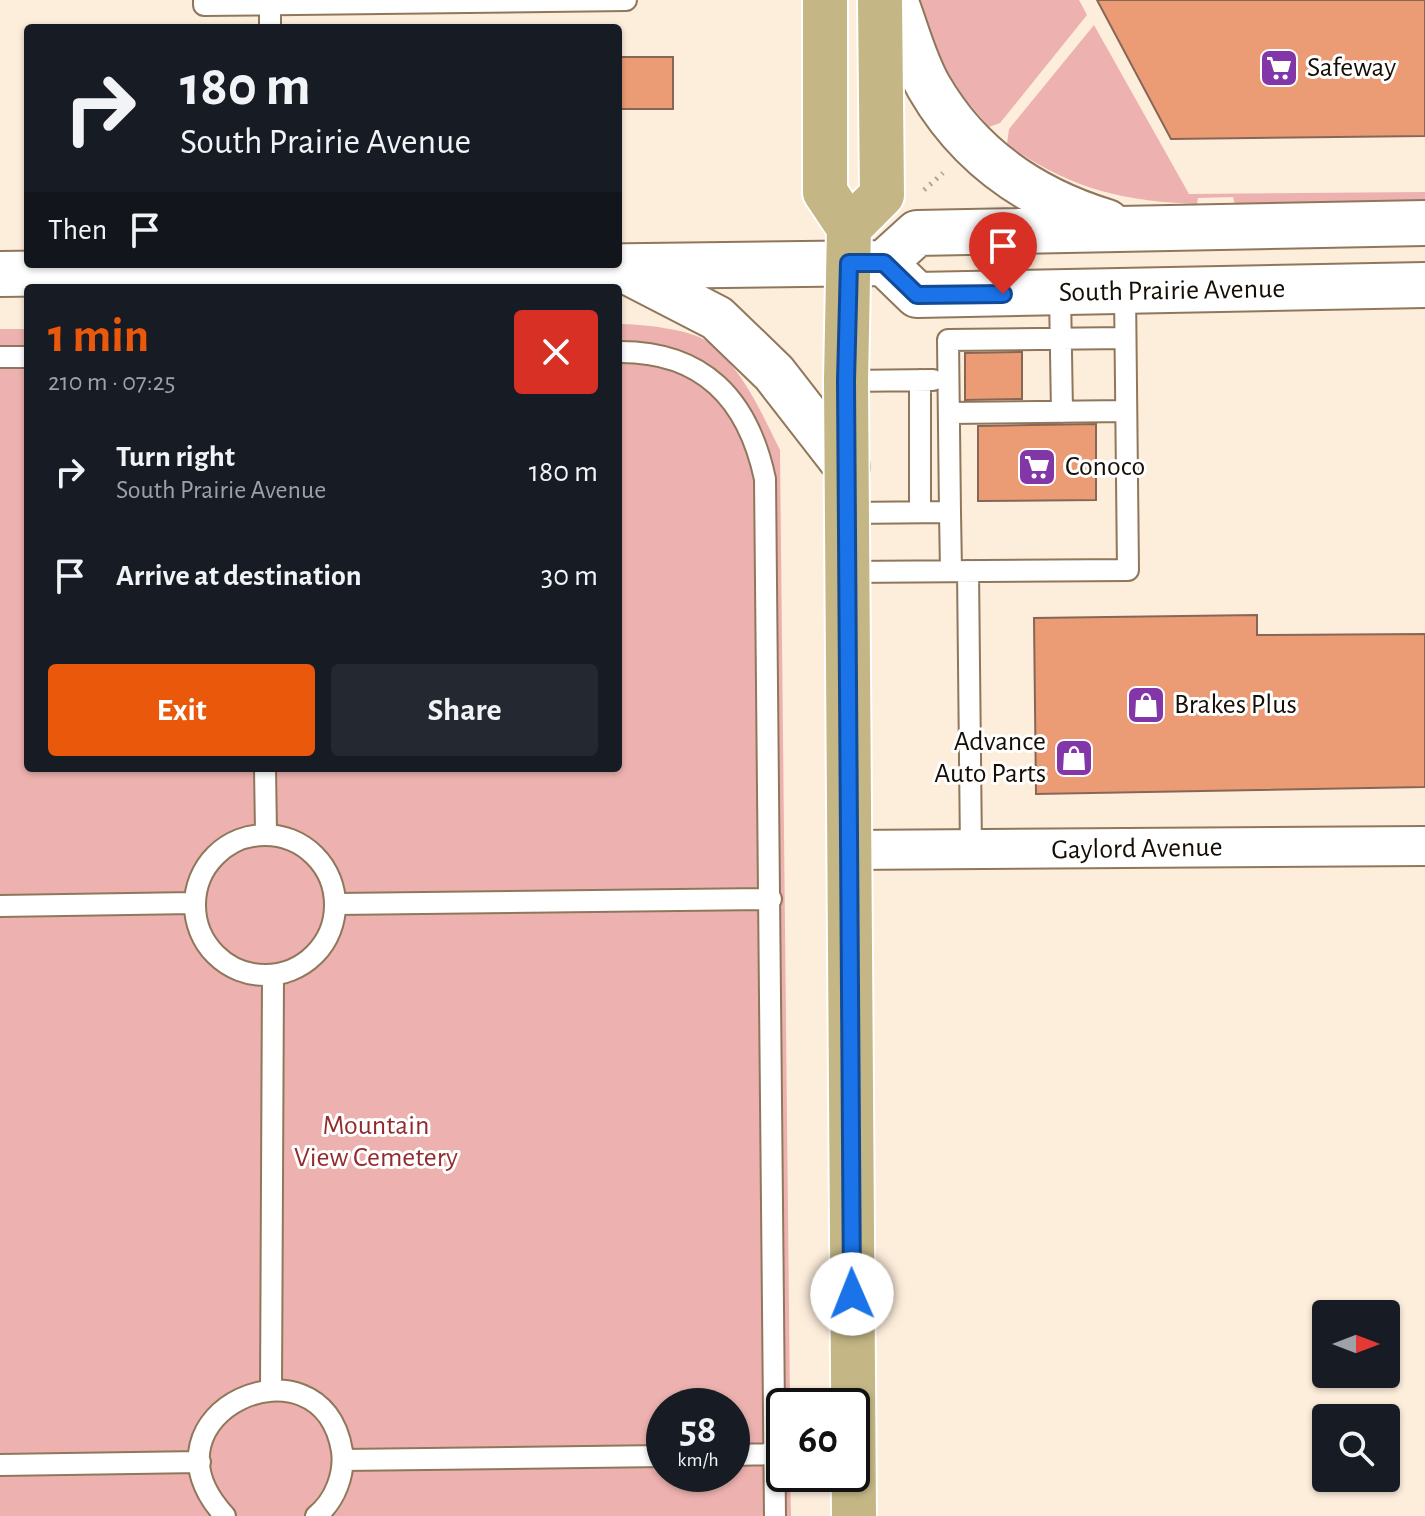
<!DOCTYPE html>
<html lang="en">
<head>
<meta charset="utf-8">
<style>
  body { margin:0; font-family:"Alegreya Sans",sans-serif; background:#242831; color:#f1f3f6; height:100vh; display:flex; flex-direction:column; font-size:30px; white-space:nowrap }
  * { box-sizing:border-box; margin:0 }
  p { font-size:26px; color:#9ea1a6 }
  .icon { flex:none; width:44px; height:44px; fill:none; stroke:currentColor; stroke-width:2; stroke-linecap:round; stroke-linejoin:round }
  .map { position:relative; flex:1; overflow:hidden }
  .panel { position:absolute; left:24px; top:284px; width:598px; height:488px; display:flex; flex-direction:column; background:#171b24; border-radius:8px; box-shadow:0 2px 6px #0004 }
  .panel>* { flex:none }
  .banner { position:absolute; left:24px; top:24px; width:598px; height:244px; border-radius:8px; box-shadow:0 2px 6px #0004; background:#171b24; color:#f1f3f6; overflow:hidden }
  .needle { width:52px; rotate:90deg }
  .controls { position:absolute; left:1312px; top:1300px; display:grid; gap:16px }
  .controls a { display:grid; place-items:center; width:88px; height:88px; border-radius:8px; background:#171b24; box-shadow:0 2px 6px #0004; font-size:40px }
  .speed { position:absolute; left:646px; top:1388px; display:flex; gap:16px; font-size:40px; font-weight:700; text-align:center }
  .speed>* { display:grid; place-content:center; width:104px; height:104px; border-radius:50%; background:#171b24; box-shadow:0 2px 6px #0004; line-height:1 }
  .speed small { font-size:20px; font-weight:400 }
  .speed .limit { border:4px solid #111; border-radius:12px; background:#fff; color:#111 }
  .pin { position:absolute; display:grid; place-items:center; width:68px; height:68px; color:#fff; margin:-82px -34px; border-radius:50% 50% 50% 0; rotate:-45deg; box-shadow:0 0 8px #0007 }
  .pin .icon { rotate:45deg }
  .me { position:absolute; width:88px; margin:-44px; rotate:359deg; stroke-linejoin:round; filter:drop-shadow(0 0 6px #0008) }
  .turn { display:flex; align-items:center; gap:28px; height:168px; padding:0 24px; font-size:36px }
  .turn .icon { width:104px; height:104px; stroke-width:2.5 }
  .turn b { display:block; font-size:56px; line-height:68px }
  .then { display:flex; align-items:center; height:76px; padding:0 24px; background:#0003; gap:16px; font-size:30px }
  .round { display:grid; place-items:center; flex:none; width:84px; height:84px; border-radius:8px; background:#242831 }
  .headline { display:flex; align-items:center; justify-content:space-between; height:136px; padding:0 24px }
  h1 { font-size:48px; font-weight:700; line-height:60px; color:#ea580c }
  .cta { display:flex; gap:16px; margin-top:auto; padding:16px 24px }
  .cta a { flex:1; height:92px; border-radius:8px; background:#ea580c; color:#fff; font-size:32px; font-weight:700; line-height:92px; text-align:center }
  .cta a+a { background:#242831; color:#f1f3f6 }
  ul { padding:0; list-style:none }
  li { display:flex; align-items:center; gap:24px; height:104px; padding:0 24px }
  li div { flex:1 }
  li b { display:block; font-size:30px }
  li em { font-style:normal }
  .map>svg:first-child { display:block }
</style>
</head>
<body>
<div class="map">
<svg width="1425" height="1516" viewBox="0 0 1425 1516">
  <rect width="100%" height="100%" fill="#fdeddb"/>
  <path fill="#edb2af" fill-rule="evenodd" d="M 913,0 L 1079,0 L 1087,15 L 1000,123 L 989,127 L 943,73 Z
    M 1094,25 L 1189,194 L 1425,192 L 1425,204 L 1235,205 L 1233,197 L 1198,198 L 1197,204 C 1121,201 1070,189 1007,144 L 1009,129 Z
    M 618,324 C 640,324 691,329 708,342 C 743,369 761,412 780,450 L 790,1406 L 784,1406 L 784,1474 L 790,1474 L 791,1516 L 0,1516 L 0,329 L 28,329 L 28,768 L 618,768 ZM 664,1406 L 732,1406 L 732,1474 L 664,1474 Z"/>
  <path fill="#ec9c75" stroke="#876656" stroke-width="2" d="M 1097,0 L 1425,0 L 1425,136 L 1171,139 Z
    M 618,57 L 673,57 L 673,109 L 618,109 Z
    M 1022,352 L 1022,399 L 965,400 L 965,353 Z
    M 1096,424 L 1096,500 L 978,501 L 978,426 Z
    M 1257,615 L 1257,635 L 1425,634 L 1425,787 L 1036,794 L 1034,618 Z"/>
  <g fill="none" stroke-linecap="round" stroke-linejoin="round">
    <g stroke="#8f775c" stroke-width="24">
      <path id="lane" d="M 204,0 L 204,5 L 626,0
        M 270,4 L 270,28
        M 1060,294 L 1062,412
        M 618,352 C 703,351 748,399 765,479 L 775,1516
        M 0,357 L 28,357
        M 920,380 L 920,512
        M 846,381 L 933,380
        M 949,413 L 1126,411
        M 950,512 L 951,571
        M 847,513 L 950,512 L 948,340 L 1125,338
        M 968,571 L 971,850
        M 847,572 L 1128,570 L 1125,292
        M 265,768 L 266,833
        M195 905a70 70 0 1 1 140 0a70 70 0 1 1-140 0Z
        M 337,904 L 771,899
        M 0,906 L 193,903
        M 271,1390 L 273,976
        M 732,1455 L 775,1454
        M 343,1460 L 664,1456
        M 0,1465 L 200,1462
        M 225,1516 C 130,1413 322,1329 342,1451 C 345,1474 335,1501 316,1516"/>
    </g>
    <g stroke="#8f775c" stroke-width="42">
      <path id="street" d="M 848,850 L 1425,846"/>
    </g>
    <g stroke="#8f775c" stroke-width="48">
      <path id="secondary" d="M 895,0 C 906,28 914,61 929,87 C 969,156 1031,199 1107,222
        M 884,263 L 917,295 L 1425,285
        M 622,269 L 717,318 L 774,373 L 847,467
        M 0,274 L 884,263 L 917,233 L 1425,223"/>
    </g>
    <g stroke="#fff" stroke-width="48">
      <path id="primary" d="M 825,0 L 825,192 L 849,228 L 846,381 L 854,1516
        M 849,228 L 882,195 L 880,0"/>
    </g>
    <path stroke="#b0a394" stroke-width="5" stroke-dasharray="2 6" stroke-linecap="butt" d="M 924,190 L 943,173"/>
    <use href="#lane" stroke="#fff" stroke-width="20"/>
    <use href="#street" stroke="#fff" stroke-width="38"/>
    <use href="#secondary" stroke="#fff" stroke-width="44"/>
    <use href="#primary" stroke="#c4b685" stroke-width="44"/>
  </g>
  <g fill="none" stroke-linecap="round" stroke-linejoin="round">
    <g stroke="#114b97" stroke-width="20">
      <path id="route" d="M 852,1294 L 846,381 L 849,263 L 884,263 L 917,295 L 1003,294"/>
    </g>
    <use href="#route" stroke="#1a73e8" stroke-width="14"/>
  </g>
  <defs>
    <g id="supermarket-square" transform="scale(2)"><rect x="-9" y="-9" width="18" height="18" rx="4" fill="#8336a7" stroke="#fff"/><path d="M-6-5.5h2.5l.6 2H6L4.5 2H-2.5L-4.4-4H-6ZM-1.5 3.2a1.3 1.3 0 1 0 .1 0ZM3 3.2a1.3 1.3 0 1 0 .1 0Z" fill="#fff"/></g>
    <g id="shop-square" transform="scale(2)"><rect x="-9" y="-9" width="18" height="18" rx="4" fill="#8336a7" stroke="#fff"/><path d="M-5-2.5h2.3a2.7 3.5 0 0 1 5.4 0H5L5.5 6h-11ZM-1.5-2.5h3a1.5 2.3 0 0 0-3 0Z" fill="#fff"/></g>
  </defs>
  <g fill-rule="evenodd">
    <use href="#supermarket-square" x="1279" y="68"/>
    <use href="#supermarket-square" x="1037" y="467"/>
    <use href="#shop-square" x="1146" y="705"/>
    <use href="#shop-square" x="1074" y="758"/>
  </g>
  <g text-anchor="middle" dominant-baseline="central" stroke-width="6" stroke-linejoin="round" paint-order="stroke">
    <g font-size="28" fill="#160e04" stroke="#fff" text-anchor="start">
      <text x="1307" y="68">Safeway</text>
      <text x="1065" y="467">Conoco</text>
      <text x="1174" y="705">Brakes Plus</text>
      <text x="1046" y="742" text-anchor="end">Advance<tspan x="1046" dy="32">Auto Parts</tspan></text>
    </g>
    <g font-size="28" fill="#160e04" stroke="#fff">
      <text transform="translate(1172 291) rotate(-1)">South Prairie Avenue</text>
      <text transform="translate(1137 849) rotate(-1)">Gaylord Avenue</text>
    </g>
    <g font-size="28" fill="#932b2e" stroke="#fff">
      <text x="376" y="1126">Mountain<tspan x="376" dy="32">View Cemetery</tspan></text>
    </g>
  </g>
</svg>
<div class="controls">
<a><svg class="needle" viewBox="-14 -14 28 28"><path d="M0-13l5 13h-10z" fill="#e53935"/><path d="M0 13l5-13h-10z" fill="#9ea1a6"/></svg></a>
<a><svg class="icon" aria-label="search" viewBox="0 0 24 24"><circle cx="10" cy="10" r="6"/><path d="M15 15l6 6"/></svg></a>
</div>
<div class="speed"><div>58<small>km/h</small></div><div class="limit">60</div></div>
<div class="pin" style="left:1003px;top:294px;background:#d93025"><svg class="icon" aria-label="arrive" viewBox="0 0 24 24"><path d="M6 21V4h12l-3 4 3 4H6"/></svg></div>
<svg class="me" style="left:852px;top:1294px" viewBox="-20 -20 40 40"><circle r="19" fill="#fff"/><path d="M0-13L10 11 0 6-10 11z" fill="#1a73e8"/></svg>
<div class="banner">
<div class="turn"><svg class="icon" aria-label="right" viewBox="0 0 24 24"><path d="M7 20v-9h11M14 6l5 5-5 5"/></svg><div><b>180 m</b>South Prairie Avenue</div></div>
<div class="then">Then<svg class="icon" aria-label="arrive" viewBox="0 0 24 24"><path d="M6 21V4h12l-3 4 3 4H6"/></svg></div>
</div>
<section class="panel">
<div class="headline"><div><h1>1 min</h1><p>210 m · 07:25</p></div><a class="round" style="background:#d93025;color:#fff"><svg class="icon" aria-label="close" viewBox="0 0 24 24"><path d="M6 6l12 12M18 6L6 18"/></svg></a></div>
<ul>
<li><svg class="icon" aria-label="right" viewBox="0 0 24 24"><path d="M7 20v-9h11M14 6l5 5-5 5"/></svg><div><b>Turn right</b><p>South Prairie Avenue</p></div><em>180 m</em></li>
<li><svg class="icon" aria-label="arrive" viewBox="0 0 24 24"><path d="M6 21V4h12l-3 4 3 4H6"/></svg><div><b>Arrive at destination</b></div><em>30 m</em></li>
</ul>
<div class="cta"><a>Exit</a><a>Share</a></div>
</section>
</div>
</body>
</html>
